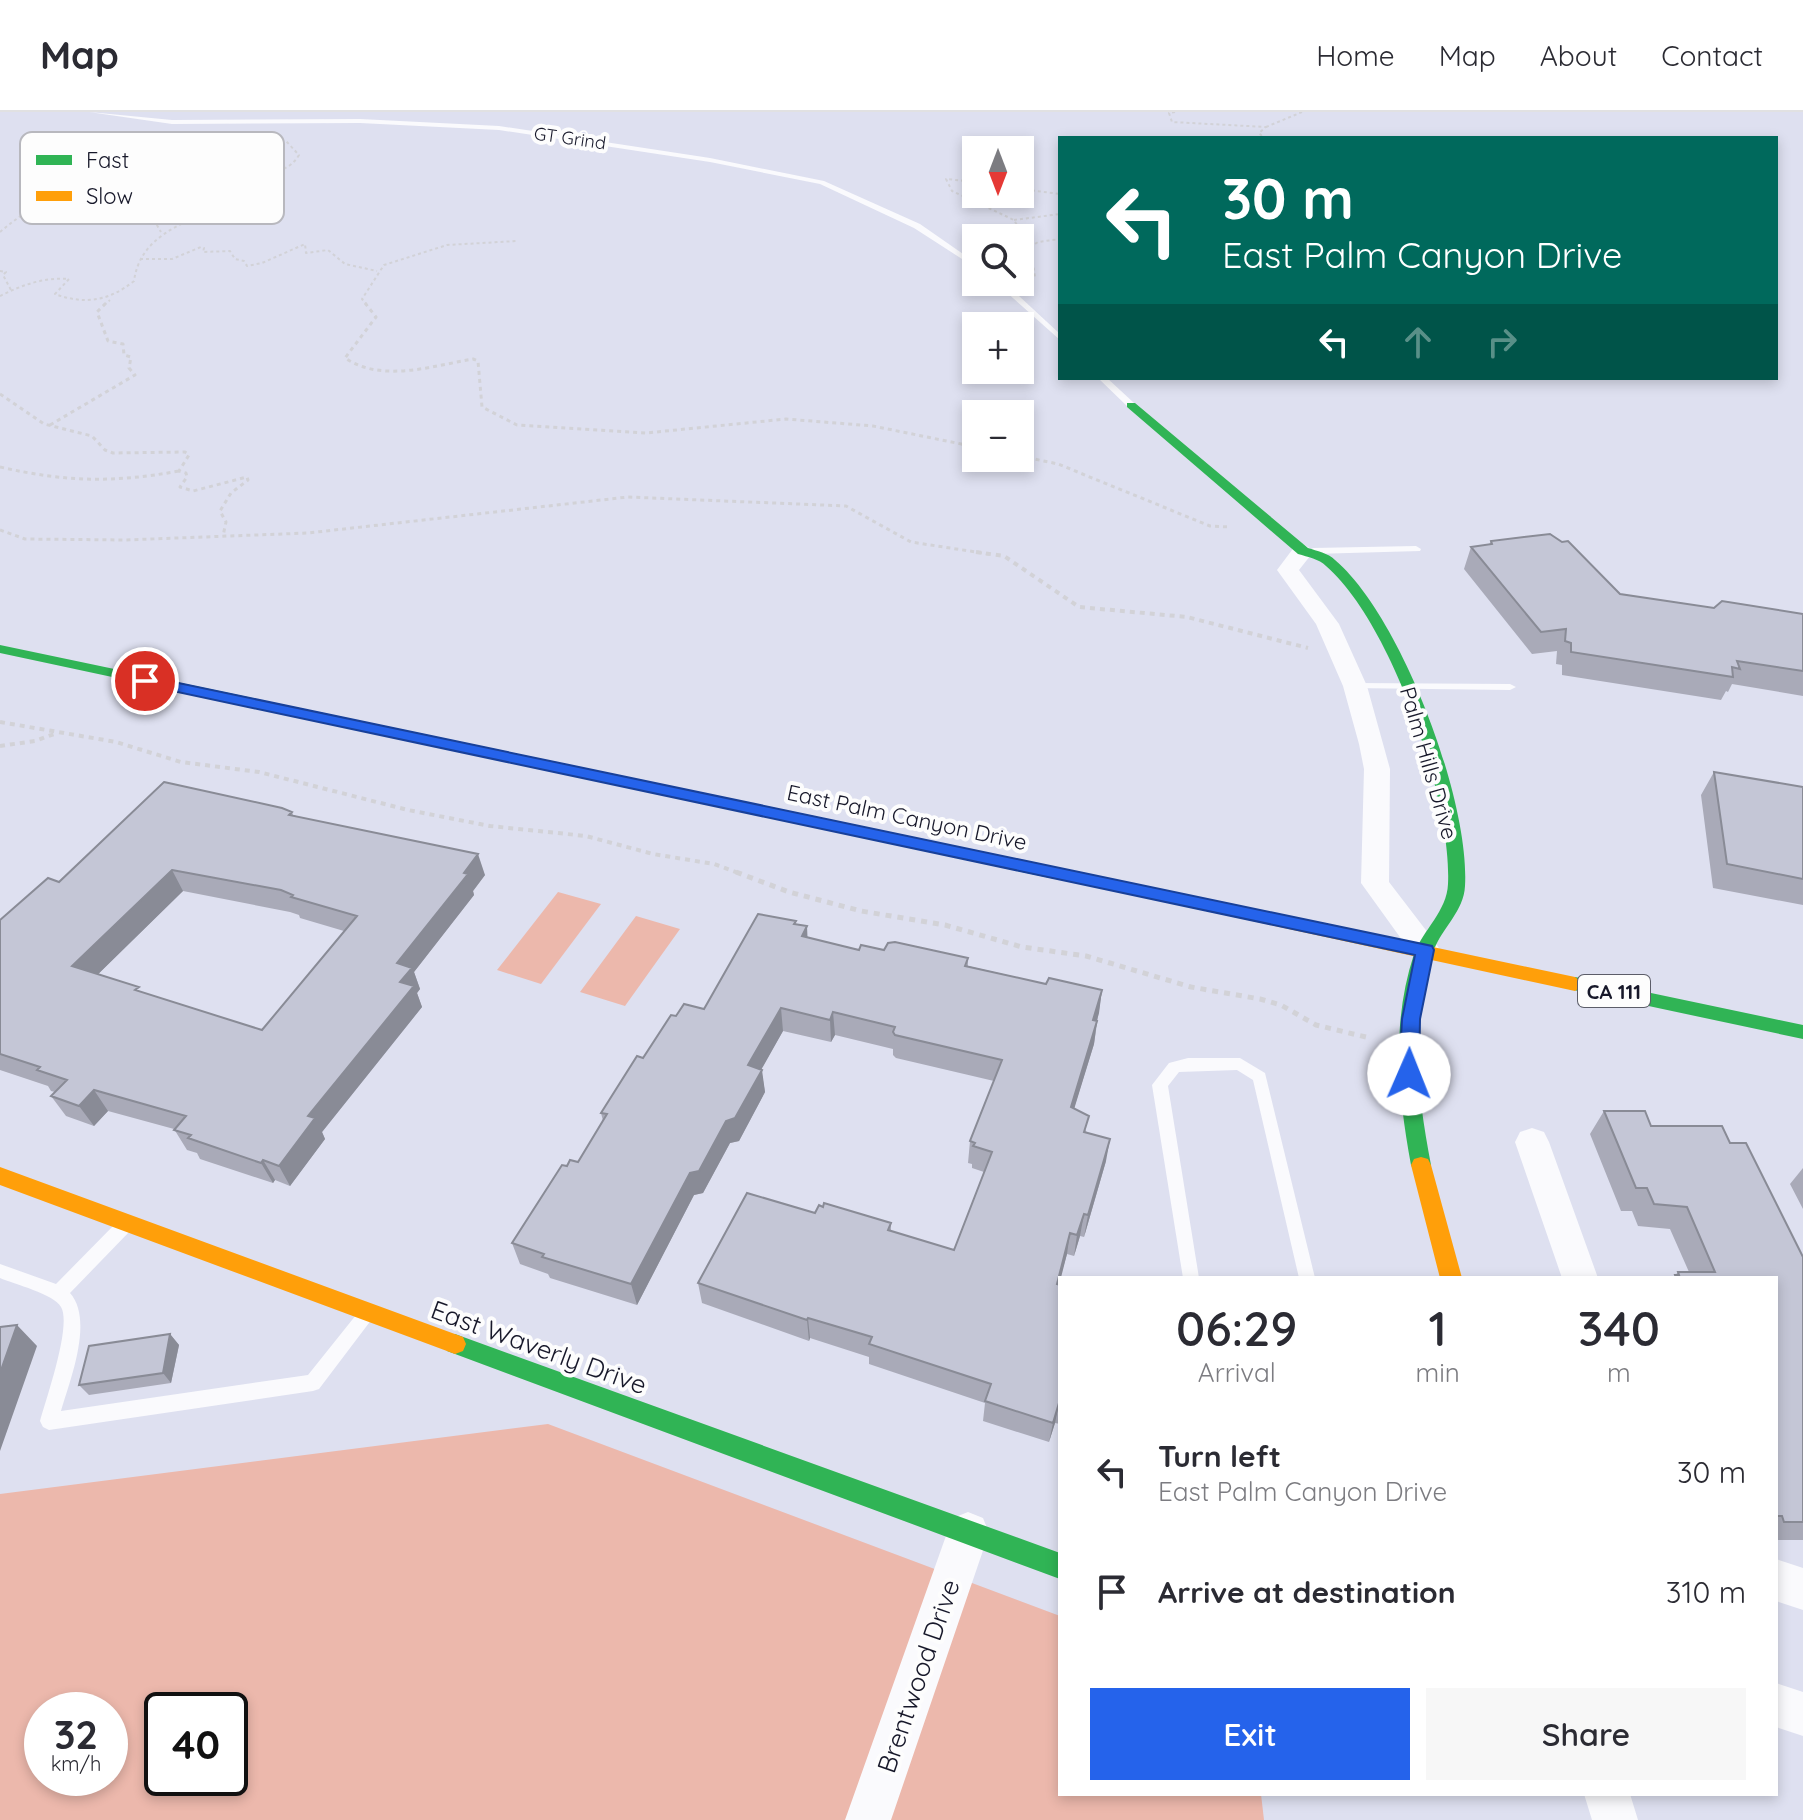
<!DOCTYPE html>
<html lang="en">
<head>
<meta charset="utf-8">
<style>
  body { margin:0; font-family:Quicksand,sans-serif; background:#f7f7f7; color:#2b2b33; height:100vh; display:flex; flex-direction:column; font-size:30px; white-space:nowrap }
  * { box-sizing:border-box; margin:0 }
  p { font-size:26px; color:#7c7c81 }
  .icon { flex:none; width:44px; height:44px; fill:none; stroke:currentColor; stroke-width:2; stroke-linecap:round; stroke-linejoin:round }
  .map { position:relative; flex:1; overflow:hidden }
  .details { position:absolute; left:1058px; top:1164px; width:720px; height:520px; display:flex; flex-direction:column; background:#fff; border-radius:0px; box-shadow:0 4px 12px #0003 }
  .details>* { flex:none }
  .guide { position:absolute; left:1058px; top:24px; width:720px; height:244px; border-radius:0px; box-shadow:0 4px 12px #0003; background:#00695c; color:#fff; overflow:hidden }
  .needle { width:52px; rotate:180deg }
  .buttons { position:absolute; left:962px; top:24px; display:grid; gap:16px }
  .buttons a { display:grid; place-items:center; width:72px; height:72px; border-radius:0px; background:#fff; box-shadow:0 4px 12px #0003; font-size:40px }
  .speed { position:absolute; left:24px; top:1580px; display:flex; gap:16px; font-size:40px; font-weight:700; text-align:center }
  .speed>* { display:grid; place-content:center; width:104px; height:104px; border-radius:50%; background:#fff; box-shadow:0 4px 12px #0003; line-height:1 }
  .speed small { font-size:20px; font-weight:400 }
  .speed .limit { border:4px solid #111; border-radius:12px; background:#fff; color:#111 }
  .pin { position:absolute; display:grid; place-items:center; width:68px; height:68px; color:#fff; margin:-34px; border:4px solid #fff; border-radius:50%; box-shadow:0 2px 8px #0007 }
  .me { position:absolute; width:88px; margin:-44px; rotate:1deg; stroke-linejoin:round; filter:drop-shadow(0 0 6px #0008) }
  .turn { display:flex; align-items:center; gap:28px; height:168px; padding:0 32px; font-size:36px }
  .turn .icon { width:104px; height:104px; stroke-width:2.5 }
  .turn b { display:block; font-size:56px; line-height:68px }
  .lanes { display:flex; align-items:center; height:76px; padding:0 32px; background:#0003; justify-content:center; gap:40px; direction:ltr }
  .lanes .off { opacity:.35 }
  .eta { display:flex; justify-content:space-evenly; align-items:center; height:136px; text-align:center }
  .eta b { font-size:48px; font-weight:600; line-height:56px }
  .cta { display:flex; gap:16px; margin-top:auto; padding:16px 32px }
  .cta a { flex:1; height:92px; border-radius:0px; background:#2563eb; color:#fff; font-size:32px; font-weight:600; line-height:92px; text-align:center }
  .cta a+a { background:#f7f7f7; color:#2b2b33 }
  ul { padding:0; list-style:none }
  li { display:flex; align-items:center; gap:24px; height:120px; padding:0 32px }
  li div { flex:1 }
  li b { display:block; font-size:30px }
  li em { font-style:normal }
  header { display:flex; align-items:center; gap:48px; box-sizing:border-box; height:112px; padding:0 40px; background:#fff; border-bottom:2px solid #e1e1e2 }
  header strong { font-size:38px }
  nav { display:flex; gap:44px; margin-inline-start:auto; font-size:28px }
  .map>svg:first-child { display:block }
</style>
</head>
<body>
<header>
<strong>Map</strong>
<nav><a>Home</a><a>Map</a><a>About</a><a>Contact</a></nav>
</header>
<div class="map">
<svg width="1803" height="1708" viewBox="0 0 1803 1708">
  <rect width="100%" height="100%" fill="#dee0f0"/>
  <path fill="#ecb8ac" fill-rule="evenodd" d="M 558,780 L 601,792 L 541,872 L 497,858 Z
    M 636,804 L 680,817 L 625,894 L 580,880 Z
    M 548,1312 L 1060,1504 L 1060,1682 L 1261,1682 L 1264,1708 L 0,1708 L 0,1382 ZM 42,1598 L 110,1598 L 110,1666 L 42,1666 ZM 162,1598 L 230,1598 L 230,1666 L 162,1666 Z"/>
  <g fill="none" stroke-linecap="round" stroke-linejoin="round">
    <path stroke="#d2d2d7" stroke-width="2" stroke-dasharray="3 3" stroke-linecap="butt" d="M 1175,0 L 1169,1 L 1172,10 L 1266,15 L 1259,21 L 1264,26
      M 1266,15 L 1302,0
      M 976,70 L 946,67 L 952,79 L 1014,108 L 1030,135 L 1021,142 L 1033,152 L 1035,165 L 1025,167
      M 1020,77 L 1060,82
      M 1014,108 L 1060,102
      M 0,120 C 47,80 101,60 162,53 L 168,54 L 145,75 L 141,86 L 161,120
      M 1030,135 L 1038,130 L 1060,127
      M 140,147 L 172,147 L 201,135 L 204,136 L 203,140 L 230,139 L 235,147 L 244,149 L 247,154 L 262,151 L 305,132 L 306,141 L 328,138 L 345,152 L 377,159
      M 0,159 L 6,160 L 3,163 L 11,178
      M 0,184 C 22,173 44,165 69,167 L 55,182 C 85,193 109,189 134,169 C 140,125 180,113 215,96 C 216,91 215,81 217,76 C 229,49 280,76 299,43 L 286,29
      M 104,193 L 110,188
      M 367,193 L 362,187 L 384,153 L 447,133 L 517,129"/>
    <path stroke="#d2d2d7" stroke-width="3" stroke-dasharray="4 4" stroke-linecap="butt" d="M 365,191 L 376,205 L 345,246 C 382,271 432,254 473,247 L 478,249 L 482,295 L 517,313 L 646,321 L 786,307 L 873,314 L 976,335
      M 0,282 L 44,312 L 92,324 L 105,338 L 113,341 L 185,340 L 189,343 L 179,359 L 186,361 L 187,365 L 180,375 L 193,379 L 247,365 L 248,368 L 231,381 L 220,399 L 226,410 L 223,424
      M 50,313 L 135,263 L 129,256 L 131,245 L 124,243 L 123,232 L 108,229 L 97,200 L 106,191
      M 1020,344 L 1058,352 L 1210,414 L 1230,415
      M 0,355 C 66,370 113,371 179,359
      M 0,418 L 25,427 L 125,428 L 308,421 L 628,385 L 846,394 L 911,430 L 989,442"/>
    <path stroke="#d2d2d7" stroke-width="4" stroke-dasharray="5 5" stroke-linecap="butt" d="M 976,440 L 1004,444 L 1079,495 L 1187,505 L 1308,536
      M 0,610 L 116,630 L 181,650 L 259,660 L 408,698 L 490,714 L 586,724 L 653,742 L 714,752 L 741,762
      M 0,634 L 35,629 L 57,621"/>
    <path stroke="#d2d2d7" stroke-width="5" stroke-dasharray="6 6" stroke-linecap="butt" d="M 736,760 L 789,780 L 861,799 L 945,813 L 1022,835 L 1086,844 L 1191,875 L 1260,887 L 1281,893 L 1316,913 L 1370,926"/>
    <path fill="#fafafd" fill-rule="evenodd" d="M 89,0 L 172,8 L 360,7 L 499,14 L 710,46 L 824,69 L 920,112 L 976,151 L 976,156 L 914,116 L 820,72 L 710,50 L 499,18 L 360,11 L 172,12 Z
      M 995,170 L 1004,170 L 1060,222 L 1060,228 Z
      M 1098,266 L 1107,266 L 1134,291 L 1134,295 L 1128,295 Z
      M 1416,434 L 1421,437 L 1420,439 L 1313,442 L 1308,439 L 1313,436 Z
      M 1355,571 L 1510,572 L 1516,575 L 1510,578 L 1351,576 L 1351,572 Z
      M 1188,946 L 1240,946 L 1265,961 L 1315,1166 L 1299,1166 L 1253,968 L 1237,958 L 1179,960 L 1168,974 L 1199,1166 L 1183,1166 L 1152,973 L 1169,951 Z
      M 124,1107 L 130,1109 L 132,1114 L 130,1119 L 70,1181 C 94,1208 70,1268 61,1299 L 308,1263 L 360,1198 L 366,1195 L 372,1198 L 375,1203 L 319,1277 L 313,1279 L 49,1318 L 43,1315 L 40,1309 C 46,1287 72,1213 61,1195 C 54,1182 14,1172 0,1166 L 0,1152 L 56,1172 L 118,1109 Z"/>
    <path fill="#fafafd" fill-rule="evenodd" d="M 1303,432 L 1314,439 L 1299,458 L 1339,512 L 1367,574 L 1390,657 L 1389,770 L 1435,830 L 1440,838 L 1435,846 L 1425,849 L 1415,846 L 1361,771 L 1364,657 L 1359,632 L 1343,574 L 1316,512 L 1277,458 L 1295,434 Z
      M 1532,1016 L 1544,1020 L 1549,1030 L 1598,1166 L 1562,1166 L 1515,1030 L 1520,1020 Z
      M 968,1400 L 983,1406 L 989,1421 L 891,1708 L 845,1708 L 947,1421 L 953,1406 Z
      M 1776,1447 L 1803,1456 L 1803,1498 L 1776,1489 Z
      M 1776,1571 L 1803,1580 L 1803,1624 L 1776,1615 Z
      M 1584,1682 L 1630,1682 L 1638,1708 L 1592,1708 Z"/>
    <path fill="#30b455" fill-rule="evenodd" d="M 1127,291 L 1135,291 L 1308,436 C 1317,439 1328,441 1335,448 C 1401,504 1470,688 1465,774 C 1464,799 1442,816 1434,838 C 1407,907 1418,983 1431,1053 L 1428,1059 L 1421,1061 L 1414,1059 L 1411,1053 C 1398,982 1391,912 1414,842 C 1423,818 1447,799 1448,772 C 1452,687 1391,510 1326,454 C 1319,447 1308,445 1298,442 L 1127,295 Z
      M 0,533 L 1055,755 L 1063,761 L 1055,767 L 0,541 Z
      M 1575,865 L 1803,913 L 1803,927 L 1569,877 L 1566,872 Z
      M 455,1222 L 1060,1441 L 1060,1467 L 447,1239 L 444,1232 L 447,1225 Z"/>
    <path fill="#ff9f0a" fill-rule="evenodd" d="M 1055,755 L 1575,865 L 1584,872 L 1575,879 L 1049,765 L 1047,761 L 1049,757 Z
      M 1421,1045 L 1428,1047 L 1431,1053 L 1462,1166 L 1440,1166 L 1411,1053 L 1414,1047 Z
      M 0,1055 L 463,1225 L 466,1232 L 463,1239 L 455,1242 L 0,1073 Z"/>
  </g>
  <path fill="#a9aab8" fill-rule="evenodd" d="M 1491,429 L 1620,482 L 1714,496 L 1803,502 L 1803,584 L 1732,572 L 1728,580 L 1726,579 L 1721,588 L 1562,563 L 1562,553 L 1556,552 L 1557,539 L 1532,542 L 1464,457 L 1471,435 L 1489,433 Z
    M 1714,660 L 1803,675 L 1803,793 L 1713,776 L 1701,683 Z
    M 292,700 L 293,703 L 485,763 L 473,779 L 474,783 L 414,860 L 420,877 L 417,881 L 422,895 L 322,1020 L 325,1027 L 290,1074 L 275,1068 L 273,1071 L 200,1047 L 197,1041 L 187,1038 L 174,1017 L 108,999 L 94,1014 L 66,1004 L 51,984 L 55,980 L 51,979 L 48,974 L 0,958 L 0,808 L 59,770 ZM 183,779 L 290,800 L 299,803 L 300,806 L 344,819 L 262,918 L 142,880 L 98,862 Z
    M 796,812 L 808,826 L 859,838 L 884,838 L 968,846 L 968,854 L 1046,872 L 1102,878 L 1094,932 L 1074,996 L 1087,1021 L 1106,1049 L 1084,1125 L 1080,1124 L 1074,1144 L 1067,1142 L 1060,1166 L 1060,1312 L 1055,1311 L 1049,1330 L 983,1309 L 985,1291 L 869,1252 L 869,1245 L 810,1226 L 809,1229 L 702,1191 L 698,1171 L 815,1101 L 891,1111 L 891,1119 L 954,1138 L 984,1060 L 972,1056 L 972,1052 L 968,1051 L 970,1029 L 994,969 L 896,946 L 893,943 L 893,937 L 835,923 L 831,930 L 783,919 L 761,957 L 765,980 L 739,1029 L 730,1031 L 703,1081 L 694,1083 L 637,1193 L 550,1166 L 548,1162 L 520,1152 L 512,1131 L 567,1054 L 578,1050 L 603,1009 L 601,1001 L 676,904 L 704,897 Z
    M 1604,999 L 1651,1014 L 1730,1031 L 1803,1145 L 1803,1428 L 1776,1428 L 1776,1166 L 1673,1166 L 1678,1160 L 1689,1160 L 1670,1117 L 1638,1114 L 1632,1099 L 1621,1099 L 1590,1022 Z
    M 1803,1056 L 1803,1097 L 1790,1072 Z
    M 170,1222 L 179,1233 L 171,1271 L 89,1283 L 79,1273 Z"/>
  <path fill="#898b96" d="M 478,742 L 485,763 L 473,779 L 474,783 L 414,860 L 420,877 L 417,881 L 422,895 L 322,1020 L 325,1027 L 290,1074 L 279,1054 L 308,1004 L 400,870 L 397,851 Z
    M 172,758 L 183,779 L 85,875 L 72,854 Z
    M 807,814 L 808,837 L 802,824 Z
    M 1102,878 L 1099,901 L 1090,931 L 1093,908 Z
    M 781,896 L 783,919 L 751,976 L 748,953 Z
    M 833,900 L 835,923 L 831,930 L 830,908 Z
    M 1097,909 L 1094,932 L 1068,1017 L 1071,995 Z
    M 762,958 L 765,980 L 739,1029 L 730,1031 L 703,1081 L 694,1083 L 637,1193 L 631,1172 L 690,1061 Z
    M 94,978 L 108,999 L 94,1014 L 79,994 Z
    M 1110,1027 L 1106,1049 L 1084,1125 L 1088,1103 Z
    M 263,1048 L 275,1068 L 273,1071 L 261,1051 Z
    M 1084,1102 L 1080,1124 L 1074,1144 L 1077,1123 Z
    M 1070,1121 L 1067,1142 L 1054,1193 L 1057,1172 Z
    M 808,1206 L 810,1226 L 809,1229 L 807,1208 Z
    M 17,1213 L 37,1234 L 0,1339 L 0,1261 Z
    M 170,1222 L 179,1233 L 171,1271 L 163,1261 Z
    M 1059,1291 L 1055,1311 L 1049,1330 L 1053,1311 Z"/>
  <path fill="#c4c6d6" stroke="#898b96" stroke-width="2" fill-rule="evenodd" d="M 1550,422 L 1562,430 L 1568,429 L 1620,482 L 1714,496 L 1722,489 L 1803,502 L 1803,559 L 1737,549 L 1740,557 L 1732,555 L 1733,565 L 1571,540 L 1571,531 L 1565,529 L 1566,517 L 1541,520 L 1471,435 L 1492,432 L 1491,429 Z
    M 1714,660 L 1803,675 L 1803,767 L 1727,752 Z
    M 164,670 L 282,696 L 292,700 L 289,703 L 478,742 L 464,761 L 468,762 L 397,851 L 412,856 L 400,870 L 414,874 L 308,1004 L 315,1006 L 279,1054 L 263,1048 L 261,1051 L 188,1026 L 191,1023 L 174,1018 L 186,1004 L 94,978 L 79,994 L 51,984 L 67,968 L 37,958 L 40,955 L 0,942 L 0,808 L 48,766 L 59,770 ZM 172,758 L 281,778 L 293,783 L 291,785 L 357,804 L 262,918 L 135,878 L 139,875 L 72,854 Z
    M 758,802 L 796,809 L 794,812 L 807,814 L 802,824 L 859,838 L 861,833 L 884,838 L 888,831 L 895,830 L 968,846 L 965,854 L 1046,872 L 1049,866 L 1102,878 L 1093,908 L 1097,909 L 1071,995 L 1089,1004 L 1084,1020 L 1110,1027 L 1088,1103 L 1084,1102 L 1077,1123 L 1070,1121 L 1057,1172 L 1060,1173 L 1060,1292 L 1059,1291 L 1053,1311 L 985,1289 L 991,1272 L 869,1232 L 872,1225 L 808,1206 L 807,1208 L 698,1171 L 747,1081 L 815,1101 L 819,1093 L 823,1095 L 824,1091 L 891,1111 L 888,1118 L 954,1138 L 992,1040 L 973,1034 L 975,1031 L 970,1029 L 1002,948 L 895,923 L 893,920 L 895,915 L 833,900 L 830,908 L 781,896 L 748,953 L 762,958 L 735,1006 L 726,1009 L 699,1059 L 690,1061 L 631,1172 L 542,1145 L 544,1142 L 512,1131 L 562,1053 L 567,1054 L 570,1048 L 578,1050 L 607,1002 L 601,1001 L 637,944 L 643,946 L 671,903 L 676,904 L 684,892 L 704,897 Z
    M 1604,999 L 1645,999 L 1651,1014 L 1722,1014 L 1730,1031 L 1746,1031 L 1803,1145 L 1803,1410 L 1784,1410 L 1782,1404 L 1777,1404 L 1776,1401 L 1776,1166 L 1676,1166 L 1675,1163 L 1679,1163 L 1678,1160 L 1715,1160 L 1687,1095 L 1654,1092 L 1647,1076 L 1636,1076 Z
    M 17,1213 L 0,1261 L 0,1215 Z
    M 170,1222 L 163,1261 L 79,1273 L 89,1234 Z"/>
  <path fill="#2563eb" stroke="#184099" stroke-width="2" d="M 145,564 L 1432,834 L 1434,838 L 1420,907 L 1419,962 L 1416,968 L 1402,968 L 1399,962 L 1402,907 L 1415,843 L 140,572 L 140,566 Z"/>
  <g text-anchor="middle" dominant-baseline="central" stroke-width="8" stroke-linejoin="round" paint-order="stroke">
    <g font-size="18" fill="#17182a" stroke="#fdfdfd">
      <text transform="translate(570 26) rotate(8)">GT Grind</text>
    </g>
    <rect fill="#fdfdfd" stroke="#5c5d69" stroke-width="2" x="1578" y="863" width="72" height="32" rx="6"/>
    <g font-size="20" font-weight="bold" fill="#17182a">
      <text x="1614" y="879">CA 111</text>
    </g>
    <g font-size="22" fill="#17182a" stroke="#fdfdfd">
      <text transform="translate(1429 651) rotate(74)">Palm Hills Drive</text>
      <text transform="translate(907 705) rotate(12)">East Palm Canyon Drive</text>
    </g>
    <g font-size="26" fill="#17182a" stroke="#fdfdfd">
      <text transform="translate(539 1235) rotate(20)">East Waverly Drive</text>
      <text transform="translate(918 1564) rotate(-71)">Brentwood Drive</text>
    </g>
  </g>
  <rect x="20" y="20" width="264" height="92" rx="12" fill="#fdfdfd" stroke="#b8b8be" stroke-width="2"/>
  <rect x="36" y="43" width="36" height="10" fill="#30b455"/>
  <rect x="36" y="79" width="36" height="10" fill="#ff9f0a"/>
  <g font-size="22" fill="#17182a">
    <text x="86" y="56">Fast</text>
    <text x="86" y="92">Slow</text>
  </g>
</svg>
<div class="buttons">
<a><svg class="needle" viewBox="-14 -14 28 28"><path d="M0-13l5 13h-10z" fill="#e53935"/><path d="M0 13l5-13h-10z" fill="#7c7c81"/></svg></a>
<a><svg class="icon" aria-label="search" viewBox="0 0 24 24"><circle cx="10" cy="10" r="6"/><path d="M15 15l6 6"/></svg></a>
<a>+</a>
<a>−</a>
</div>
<div class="speed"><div>32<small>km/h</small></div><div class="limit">40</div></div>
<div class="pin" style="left:145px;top:569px;background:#d93025"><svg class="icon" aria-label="arrive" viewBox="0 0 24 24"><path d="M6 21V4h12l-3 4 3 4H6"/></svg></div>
<svg class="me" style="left:1409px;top:962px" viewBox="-20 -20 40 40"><circle r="19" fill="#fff"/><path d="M0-13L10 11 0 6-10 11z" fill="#2563eb"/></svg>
<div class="guide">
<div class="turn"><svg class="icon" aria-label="left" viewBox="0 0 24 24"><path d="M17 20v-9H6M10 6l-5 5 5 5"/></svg><div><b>30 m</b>East Palm Canyon Drive</div></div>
<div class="lanes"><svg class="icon" aria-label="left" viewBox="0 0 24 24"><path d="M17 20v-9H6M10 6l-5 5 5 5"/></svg><svg class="icon off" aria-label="ahead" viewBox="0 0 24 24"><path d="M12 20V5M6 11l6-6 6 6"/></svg><svg class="icon off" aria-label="right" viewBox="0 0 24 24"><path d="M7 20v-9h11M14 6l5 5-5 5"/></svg></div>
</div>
<section class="details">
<div class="eta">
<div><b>06:29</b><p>Arrival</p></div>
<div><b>1</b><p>min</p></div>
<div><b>340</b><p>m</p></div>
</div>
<ul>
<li><svg class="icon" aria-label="left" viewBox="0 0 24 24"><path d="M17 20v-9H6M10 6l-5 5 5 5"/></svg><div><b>Turn left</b><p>East Palm Canyon Drive</p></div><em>30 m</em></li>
<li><svg class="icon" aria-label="arrive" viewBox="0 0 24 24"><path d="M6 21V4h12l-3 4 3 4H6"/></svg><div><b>Arrive at destination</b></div><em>310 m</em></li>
</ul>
<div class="cta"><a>Exit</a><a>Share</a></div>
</section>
</div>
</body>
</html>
